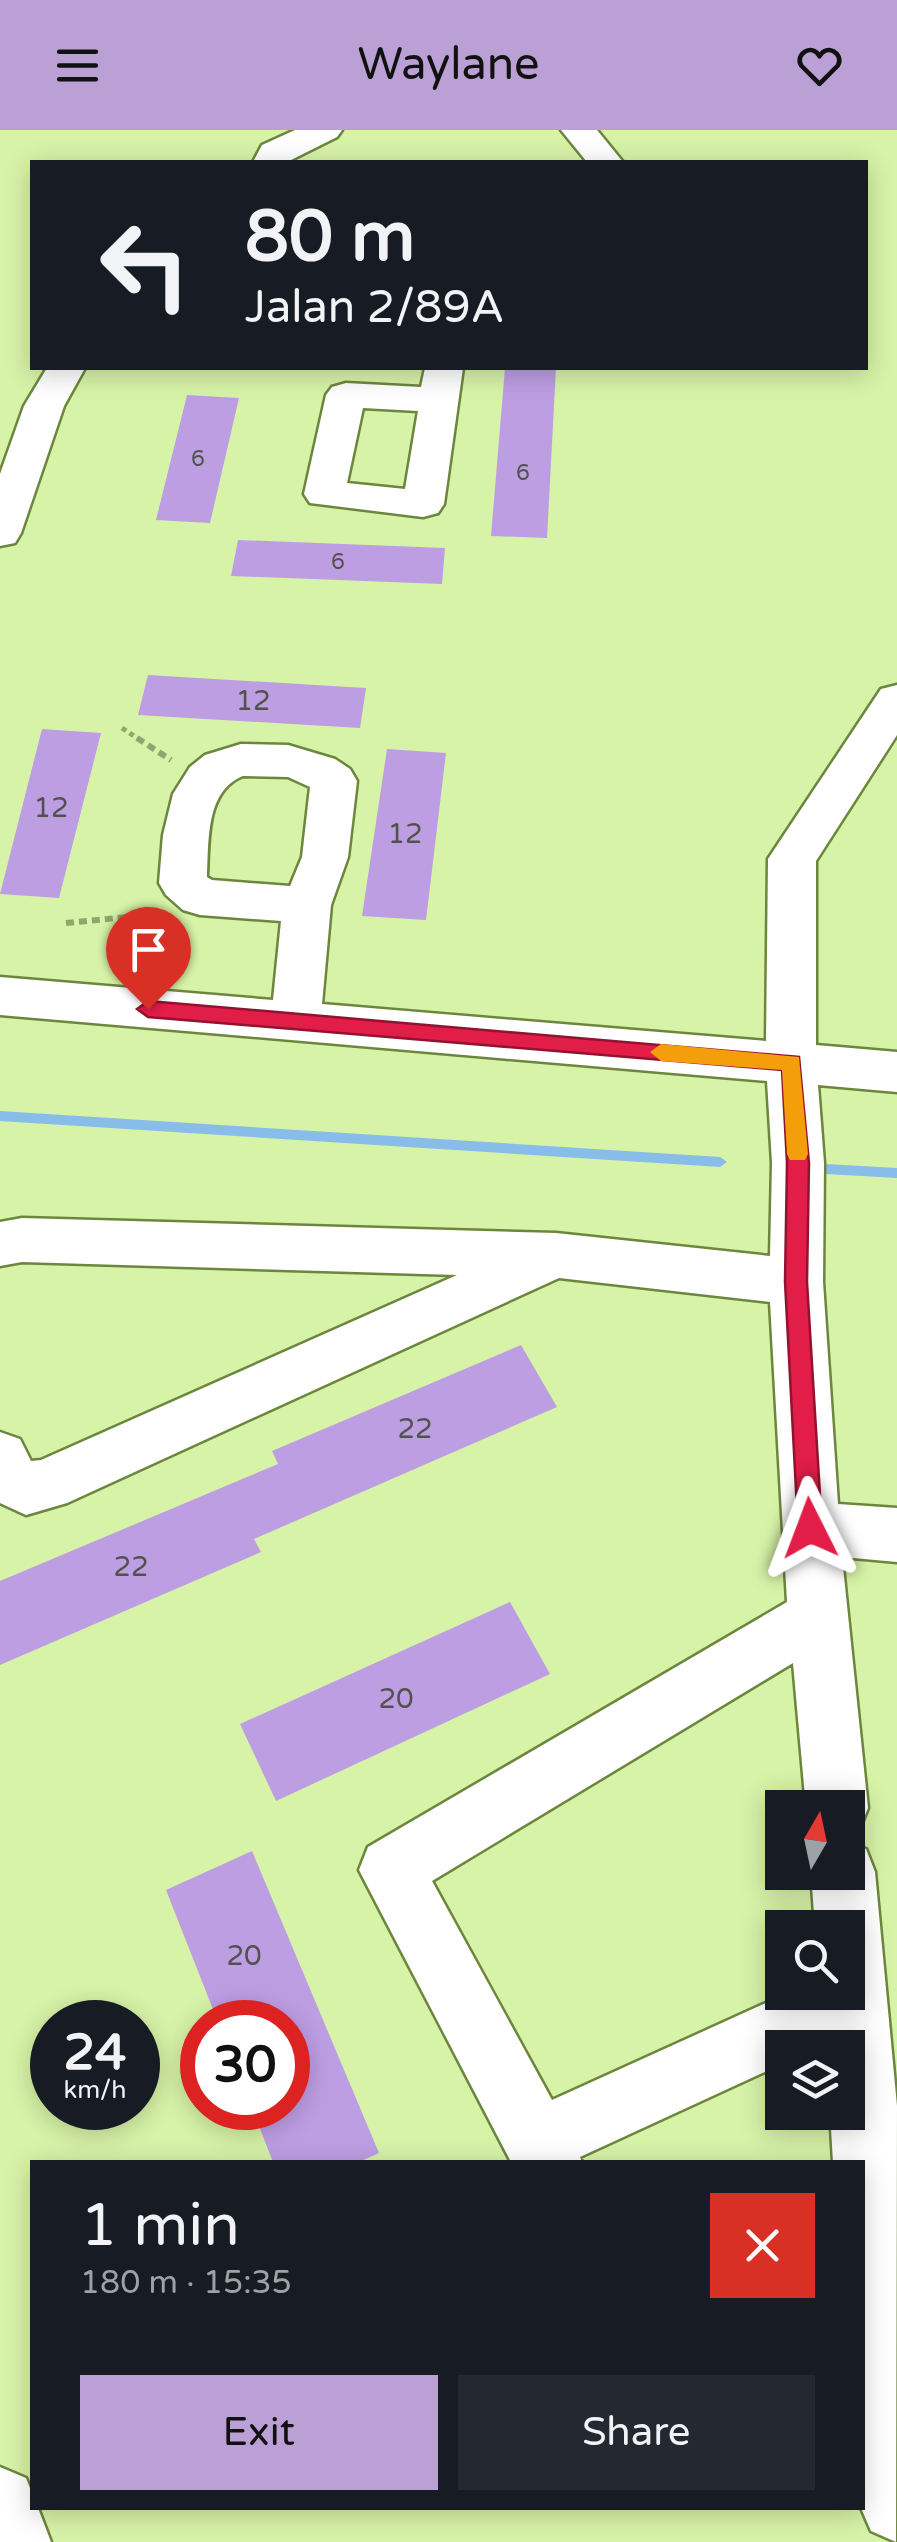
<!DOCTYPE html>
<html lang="en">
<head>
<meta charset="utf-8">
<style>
  body { margin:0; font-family:"Varela Round",sans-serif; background:#242831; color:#f1f3f6; height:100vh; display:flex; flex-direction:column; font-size:38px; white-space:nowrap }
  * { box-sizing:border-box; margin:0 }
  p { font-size:32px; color:#9ea1a6 }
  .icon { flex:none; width:55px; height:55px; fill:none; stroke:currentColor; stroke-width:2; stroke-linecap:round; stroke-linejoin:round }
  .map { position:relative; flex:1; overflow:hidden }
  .side { position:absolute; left:30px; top:2030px; width:835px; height:350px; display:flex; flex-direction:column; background:#171b24; border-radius:0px; box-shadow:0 5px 25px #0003 }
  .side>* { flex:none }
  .banner { position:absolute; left:30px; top:30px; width:838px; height:210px; border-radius:0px; box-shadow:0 5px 25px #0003; background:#171b24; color:#f1f3f6; overflow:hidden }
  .needle { width:65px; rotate:9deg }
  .controls { position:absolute; left:765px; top:1660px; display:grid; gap:20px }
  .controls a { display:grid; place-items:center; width:100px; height:100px; border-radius:0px; background:#171b24; box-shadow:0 5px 25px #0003; font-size:50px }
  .speed { position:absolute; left:30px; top:1870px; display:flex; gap:20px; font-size:50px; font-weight:700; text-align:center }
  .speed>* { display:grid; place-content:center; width:130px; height:130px; border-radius:50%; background:#171b24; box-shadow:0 5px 25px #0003; line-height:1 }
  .speed small { font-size:25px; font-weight:400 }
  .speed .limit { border:15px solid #d22; background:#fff; color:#111 }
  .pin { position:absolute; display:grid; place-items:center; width:85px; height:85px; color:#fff; margin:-102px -42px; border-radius:50% 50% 50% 0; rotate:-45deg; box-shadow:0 0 10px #0007 }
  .pin .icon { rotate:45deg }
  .me { position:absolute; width:110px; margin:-55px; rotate:357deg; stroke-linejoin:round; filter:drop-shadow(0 0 8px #0008) }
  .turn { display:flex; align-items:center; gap:35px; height:210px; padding:0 50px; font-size:45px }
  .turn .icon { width:130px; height:130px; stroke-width:2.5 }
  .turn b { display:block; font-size:70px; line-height:85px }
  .round { display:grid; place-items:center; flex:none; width:105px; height:105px; border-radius:0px; background:#242831 }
  .overview { display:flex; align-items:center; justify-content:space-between; height:170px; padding:0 50px }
  h1 { font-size:60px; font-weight:600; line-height:75px }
  .cta { display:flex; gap:20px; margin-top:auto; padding:20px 50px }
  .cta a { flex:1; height:115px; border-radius:0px; background:#bba0d6; color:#111; font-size:40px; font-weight:600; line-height:115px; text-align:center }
  .cta a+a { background:#242831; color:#f1f3f6 }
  header { display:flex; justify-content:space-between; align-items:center; height:130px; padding:0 50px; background:#bba0d6; color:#111; font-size:45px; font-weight:600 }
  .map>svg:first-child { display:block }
</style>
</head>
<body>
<header><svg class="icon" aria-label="menu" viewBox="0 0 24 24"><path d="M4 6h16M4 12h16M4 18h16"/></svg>Waylane<svg class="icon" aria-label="heart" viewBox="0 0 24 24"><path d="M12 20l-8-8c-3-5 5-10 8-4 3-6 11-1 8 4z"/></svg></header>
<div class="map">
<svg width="897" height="2412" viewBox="0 0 897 2412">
  <rect width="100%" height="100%" fill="#d7f3a7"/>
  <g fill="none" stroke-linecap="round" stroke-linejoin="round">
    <path fill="#88bce9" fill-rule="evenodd" d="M 0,981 L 720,1027 L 727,1032 L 720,1037 L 0,991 Z
      M 808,1033 L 897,1038 L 897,1048 L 808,1043 L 801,1038 Z"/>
  </g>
  <path fill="#bd9ee3" d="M 505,238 L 556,238 L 547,408 L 491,406 Z
    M 187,265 L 239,268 L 210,393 L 156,390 Z
    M 238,410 L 445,418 L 442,454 L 231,446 Z
    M 148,545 L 366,558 L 360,598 L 138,585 Z
    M 42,599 L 101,603 L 59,768 L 0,764 Z
    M 387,619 L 446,623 L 426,790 L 362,786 Z
    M 521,1215 L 557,1277 L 254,1409 L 261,1422 L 0,1535 L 0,1451 L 278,1334 L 272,1321 Z
    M 510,1472 L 550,1544 L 276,1671 L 240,1594 Z
    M 252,1721 L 379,2023 L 359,2032 L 273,2032 L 252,1978 L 288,1978 L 288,1892 L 218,1892 L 166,1760 Z"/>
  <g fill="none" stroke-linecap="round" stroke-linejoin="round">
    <g stroke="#6d863d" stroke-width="5">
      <path id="minor" d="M 295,0 L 342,0 L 337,7 L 287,32 L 253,32 L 262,15 Z
        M 561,0 L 597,0 L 623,32 L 587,32 Z
        M 47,238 L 85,238 L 64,276 L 21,403 L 15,413 L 0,416 L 0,344 L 24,276 Z
        M 425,238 L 463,238 L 444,374 L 438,383 L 423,387 L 310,373 L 304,364 L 326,265 L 332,257 L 346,253 L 421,257 ZM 363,278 L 418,281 L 405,359 L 347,353 Z
        M 897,555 L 897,605 L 816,731 L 816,915 L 897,922 L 897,962 L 818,955 L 824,1033 L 823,1152 L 838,1374 L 897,1378 L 897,1432 L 842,1427 L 868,1678 L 859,1700 L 848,1705 L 848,1678 L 806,1678 L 793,1533 L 432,1751 L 552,1970 L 790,1862 L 848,1862 L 848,1798 L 815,1798 L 811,1742 L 848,1742 L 848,1712 L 866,1719 L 875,1742 L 897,1976 L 896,2412 L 871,2401 L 861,2378 L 862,2032 L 833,2032 L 830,1982 L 848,1982 L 848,1918 L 782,1918 L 782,1934 L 580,2027 L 582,2032 L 511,2032 L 359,1740 L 368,1717 L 787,1472 L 770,1172 L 559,1148 L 67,1373 L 26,1385 L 0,1373 L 0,1302 L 20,1309 L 31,1331 L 41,1330 L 457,1145 L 22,1132 L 0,1136 L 0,1092 L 22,1088 L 556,1103 L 770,1126 L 772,1033 L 767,951 L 0,885 L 0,847 L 273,870 L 281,791 L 200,785 L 183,780 L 166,765 L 159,753 L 163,705 L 173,664 L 190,637 L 205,625 L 241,614 L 288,615 L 335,629 L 350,639 L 357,651 L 348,727 L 331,775 L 322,874 L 766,911 L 768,729 L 881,559 ZM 243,646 L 288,647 L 310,657 L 302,727 L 290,756 L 212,750 L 207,747 C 209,712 205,661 243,646 Z
        M 0,2337 L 26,2348 L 32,2363 L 32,2378 L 38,2378 L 51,2412 L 0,2412 Z"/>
    </g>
    <path stroke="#91a66d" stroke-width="5" stroke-dasharray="5 4" stroke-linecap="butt" d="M 122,598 L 140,610"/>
    <path stroke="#91a66d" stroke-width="6" stroke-dasharray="8 5" stroke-linecap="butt" d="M 137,608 L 171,630
      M 66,793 L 137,786 L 147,779"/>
    <use href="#minor" fill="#fff" fill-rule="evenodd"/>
  </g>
  <path fill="#e11d48" stroke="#92132f" stroke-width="2.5" d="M 148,871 L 799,927 L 809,1033 L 807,1152 L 822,1398 L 819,1405 L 810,1408 L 801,1405 L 798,1398 L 785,1152 L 787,1033 L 782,940 L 148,887 L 137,879 Z"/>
  <path fill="#f59e0b" d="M 661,914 L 799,927 L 808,1024 L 805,1030 L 790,1030 L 787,1024 L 782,940 L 661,931 L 650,922 Z"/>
  <g text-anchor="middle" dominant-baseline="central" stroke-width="9" stroke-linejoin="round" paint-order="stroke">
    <g font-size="22" fill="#51524c">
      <text x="198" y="329">6</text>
      <text x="523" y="343">6</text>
      <text x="338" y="432">6</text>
    </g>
    <g font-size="28" fill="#51524c">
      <text x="253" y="571">12</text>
      <text x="51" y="678">12</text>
      <text x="405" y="704">12</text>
      <text x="415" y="1299">22</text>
      <text x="131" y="1437">22</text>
      <text x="396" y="1569">20</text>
      <text x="244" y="1826">20</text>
    </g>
  </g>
</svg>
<div class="controls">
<a><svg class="needle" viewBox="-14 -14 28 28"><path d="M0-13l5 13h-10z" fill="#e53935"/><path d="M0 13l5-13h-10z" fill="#9ea1a6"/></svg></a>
<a><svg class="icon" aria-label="search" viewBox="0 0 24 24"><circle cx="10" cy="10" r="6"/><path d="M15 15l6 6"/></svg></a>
<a><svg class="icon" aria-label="layers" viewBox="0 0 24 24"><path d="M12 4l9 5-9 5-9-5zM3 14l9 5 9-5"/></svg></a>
</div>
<div class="speed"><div>24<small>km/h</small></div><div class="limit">30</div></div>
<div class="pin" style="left:148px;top:879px;background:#d93025"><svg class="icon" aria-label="arrive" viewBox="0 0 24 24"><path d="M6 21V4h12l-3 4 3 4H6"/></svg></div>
<svg class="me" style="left:810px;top:1398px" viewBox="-20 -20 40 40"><path d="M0-17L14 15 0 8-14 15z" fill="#e11d48" stroke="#fff" stroke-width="4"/></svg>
<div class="banner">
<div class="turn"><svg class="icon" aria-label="left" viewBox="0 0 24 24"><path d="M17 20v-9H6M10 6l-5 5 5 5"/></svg><div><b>80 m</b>Jalan 2/89A</div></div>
</div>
<section class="side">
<div class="overview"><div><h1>1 min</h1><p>180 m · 15:35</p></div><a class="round" style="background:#d93025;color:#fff"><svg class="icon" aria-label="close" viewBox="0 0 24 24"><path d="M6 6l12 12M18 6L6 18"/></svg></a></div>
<div class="cta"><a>Exit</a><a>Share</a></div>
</section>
</div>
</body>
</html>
